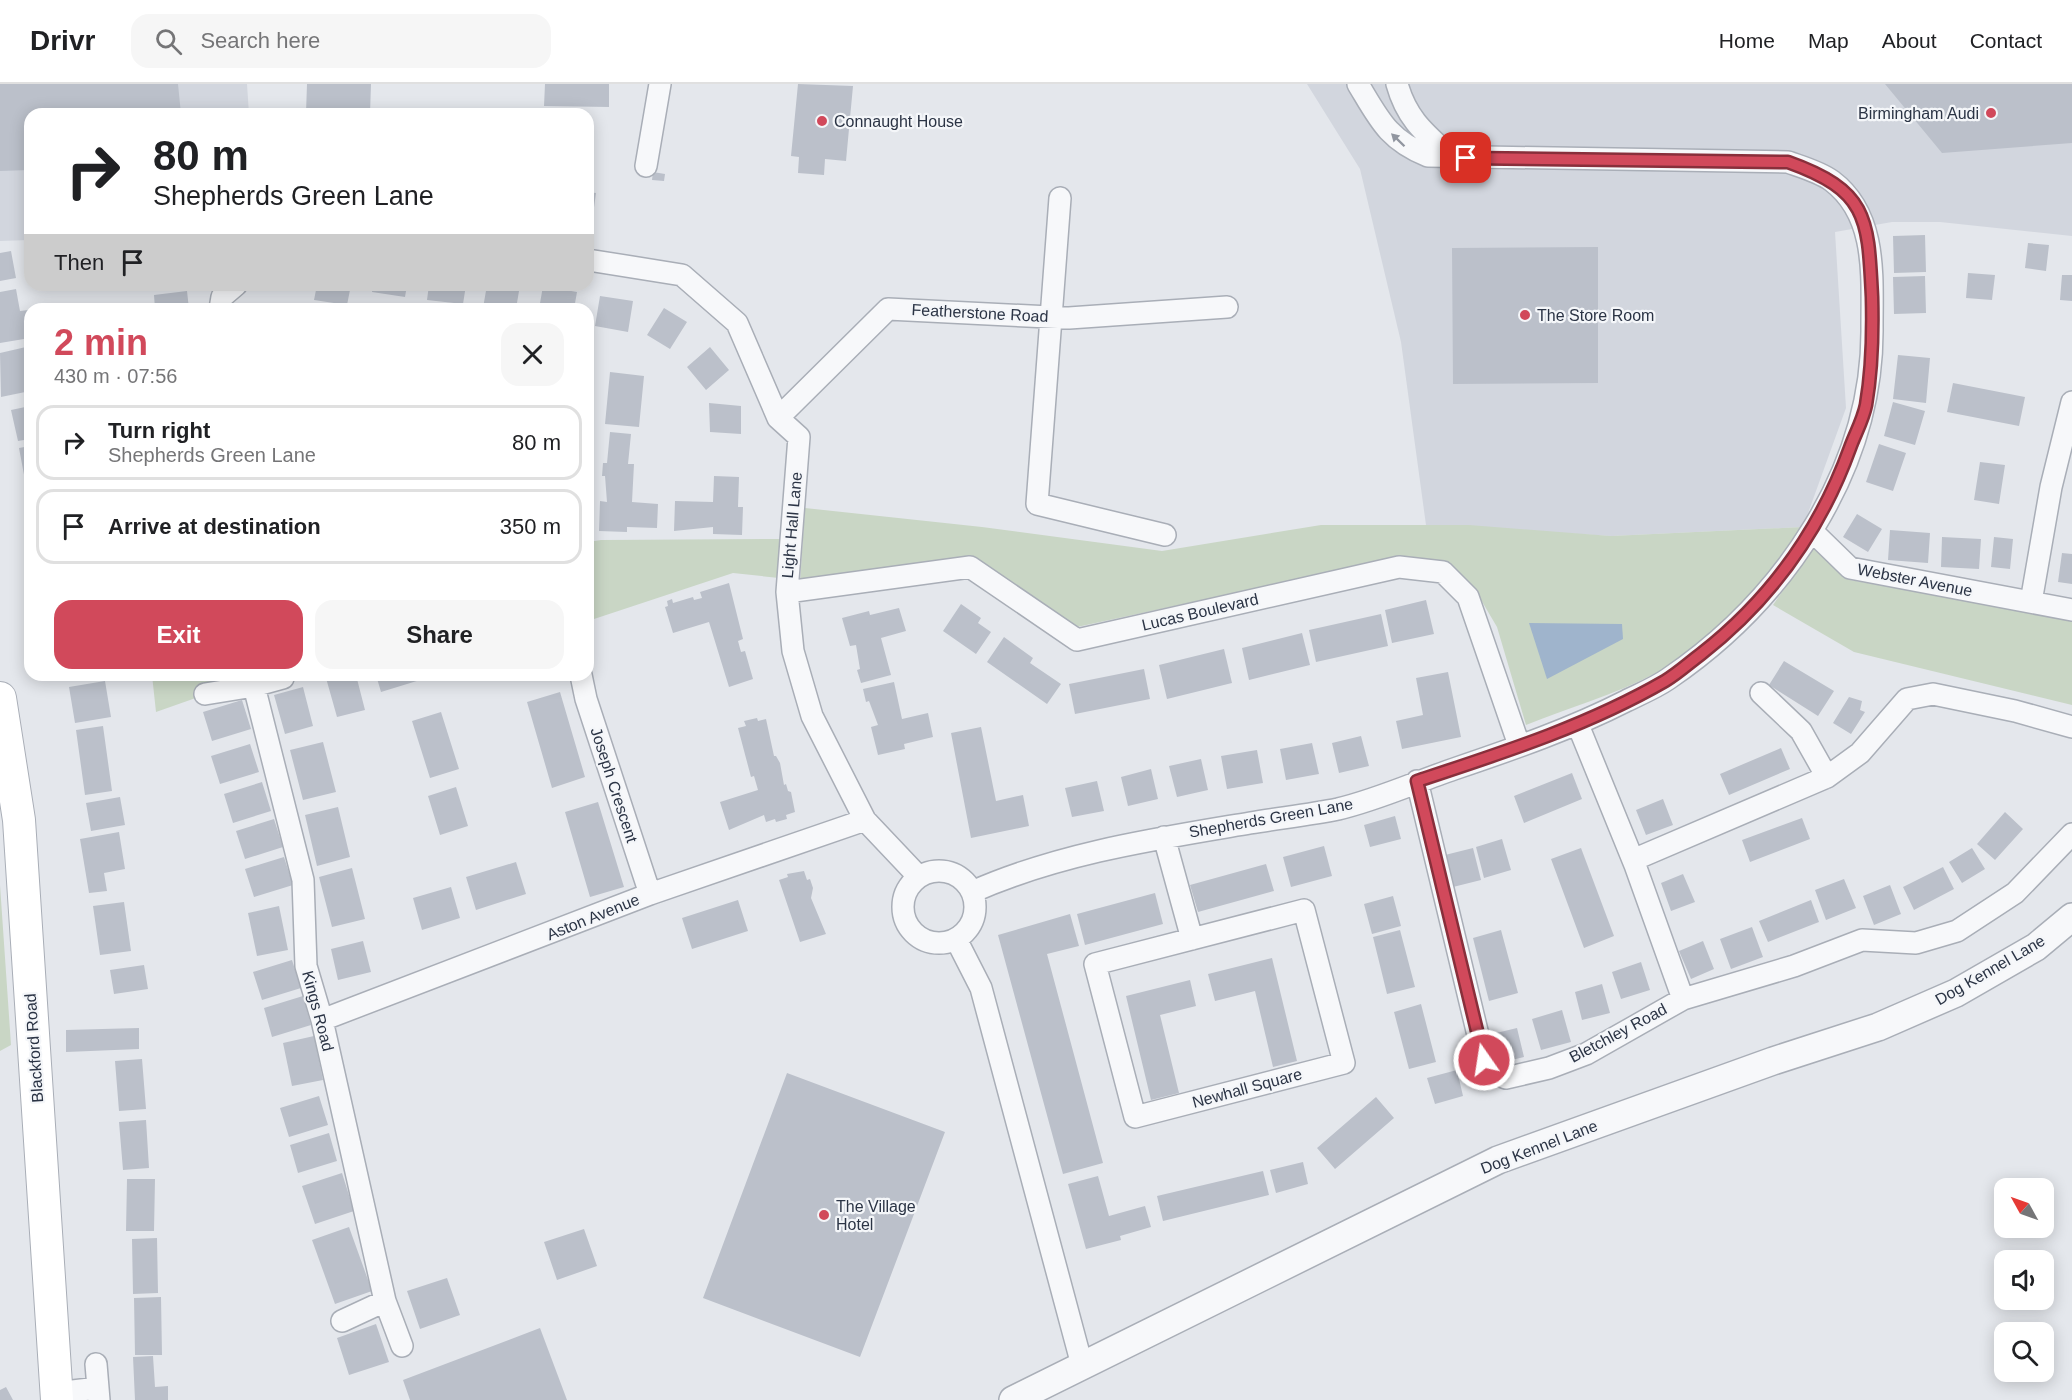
<!DOCTYPE html>
<html lang="en">
<head>
<meta charset="utf-8">
<style>
  body { margin:0; font-family:Arial,sans-serif; background:#f6f6f6; color:#202124; height:100vh; display:flex; flex-direction:column; font-size:22px; white-space:nowrap }
  * { box-sizing:border-box; margin:0 }
  p { font-size:20px; color:#757577 }
  .icon { flex:none; width:33px; height:33px; fill:none; stroke:currentColor; stroke-width:2; stroke-linecap:round; stroke-linejoin:round }
  .map { position:relative; flex:1; overflow:hidden }
  .panel { position:absolute; left:24px; top:219px; width:570px; height:378px; display:flex; flex-direction:column; background:#fff; border-radius:18px; box-shadow:0 3px 15px #0003 }
  .panel>* { flex:none }
  .hud { position:absolute; left:24px; top:24px; width:570px; height:183px; border-radius:18px; box-shadow:0 3px 15px #0003; background:#fff; color:#202124; overflow:hidden }
  .needle { width:39px; rotate:310deg }
  .fabs { position:absolute; left:1994px; top:1094px; display:grid; gap:12px }
  .fabs a { display:grid; place-items:center; width:60px; height:60px; border-radius:12px; background:#fff; box-shadow:0 3px 15px #0003; font-size:30px }
  .pin { position:absolute; display:grid; place-items:center; width:51px; height:51px; color:#fff; margin:-26px; border-radius:12px; box-shadow:0 3px 9px #0006 }
  .me { position:absolute; width:66px; margin:-33px; rotate:347deg; stroke-linejoin:round; filter:drop-shadow(0 0 4px #0008) }
  .turn { display:flex; align-items:center; gap:21px; height:126px; padding:0 30px; font-size:27px }
  .turn .icon { width:78px; height:78px; stroke-width:2.5 }
  .turn b { display:block; font-size:42px; line-height:51px }
  .then { display:flex; align-items:center; height:57px; padding:0 30px; background:#0003; gap:12px; font-size:22px }
  .round { display:grid; place-items:center; flex:none; width:63px; height:63px; border-radius:18px; background:#f6f6f6 }
  .overview { display:flex; align-items:center; justify-content:space-between; height:102px; padding:0 30px }
  h1 { font-size:36px; font-weight:700; line-height:45px; color:#d1495b }
  .cta { display:flex; gap:12px; margin-top:auto; padding:12px 30px }
  .cta a { flex:1; height:69px; border-radius:18px; background:#d1495b; color:#fff; font-size:24px; font-weight:700; line-height:69px; text-align:center }
  .cta a+a { background:#f6f6f6; color:#202124 }
  ul { padding:0; list-style:none }
  li { display:flex; align-items:center; gap:18px; height:75px; margin:0 12px 9px; padding:0 18px; border:3px solid #e0e0e0; border-radius:18px }
  li div { flex:1 }
  li b { display:block; font-size:22px }
  li em { font-style:normal }
  header { display:flex; align-items:center; gap:36px; box-sizing:border-box; height:84px; padding:0 30px; background:#fff; border-bottom:2px solid #e0e0e0 }
  header strong { font-size:28px }
  nav { display:flex; gap:33px; margin-inline-start:auto; font-size:21px }
  .search { width:420px; height:54px; background:#f6f6f6; display:flex; align-items:center; gap:15px; box-sizing:border-box; padding:0 21px; border-radius:18px; color:#757577; font-size:22px }
  .map>svg:first-child { display:block }
</style>
</head>
<body>
<header>
<strong>Drivr</strong>
<div class="search"><svg class="icon" aria-label="search" viewBox="0 0 24 24"><circle cx="10" cy="10" r="6"/><path d="M15 15l6 6"/></svg>Search here</div>
<nav><a>Home</a><a>Map</a><a>About</a><a>Contact</a></nav>
</header>
<div class="map">
<svg width="2072" height="1316" viewBox="0 0 2072 1316">
  <rect width="100%" height="100%" fill="#e4e7ec"/>
  <path fill="#d2d6de" d="M 0,0 L 247,0 L 249,30 L 30,30 L 30,156 L 0,157 Z
    M 1307,0 L 2072,0 L 2072,152 L 1940,138 L 1892,138 L 1835,148 L 1846,324 L 1803,443 L 1611,452 L 1426,441 L 1401,258 L 1360,85 Z"/>
  <path fill="#c9d6c5" d="M 805,424 L 982,443 L 1162,467 L 1321,441 L 1469,441 L 1611,452 L 1803,443 C 1763,498 1715,558 1654,590 C 1616,610 1566,625 1526,641 L 1497,543 L 1477,509 L 1407,472 L 1077,543 L 972,475 L 800,498 Z
    M 781,455 L 779,494 L 733,489 L 588,537 L 588,458 L 601,456 Z
    M 1813,463 L 1850,496 L 2072,535 L 2072,621 L 1854,568 L 1773,521 Z
    M 152,591 L 261,591 L 156,628 Z
    M 0,801 L 11,961 L 0,967 Z"/>
  <path fill="#9fb4cc" d="M 1529,539 L 1622,540 L 1623,555 L 1547,595 Z"/>
  <path fill="#bbc0ca" d="M 0,0 L 178,0 L 181,30 L 30,30 L 30,86 L 0,87 Z
    M 307,0 L 371,0 L 370,30 L 306,29 Z
    M 545,0 L 609,0 L 609,23 L 544,22 Z
    M 798,0 L 853,2 L 846,77 L 825,75 L 824,91 L 798,89 L 799,73 L 791,72 Z
    M 1885,0 L 2072,0 L 2072,59 L 1942,69 Z
    M 653,88 L 665,90 L 664,97 L 652,96 Z
    M 588,108 L 596,109 L 592,138 L 588,138 Z
    M 1925,151 L 1926,188 L 1894,189 L 1893,152 Z
    M 2028,159 L 2049,161 L 2046,187 L 2025,184 Z
    M 1598,163 L 1598,299 L 1453,300 L 1452,164 Z
    M 11,167 L 16,194 L 0,197 L 0,169 Z
    M 1968,189 L 1995,191 L 1992,216 L 1966,214 Z
    M 2062,191 L 2072,191 L 2072,217 L 2060,216 Z
    M 1925,192 L 1926,229 L 1894,230 L 1893,193 Z
    M 317,201 L 351,201 L 347,221 L 314,216 Z
    M 373,201 L 407,201 L 405,213 L 372,208 Z
    M 429,201 L 466,201 L 463,220 L 427,216 Z
    M 487,201 L 520,201 L 516,225 L 483,224 Z
    M 543,202 L 577,208 L 574,225 L 539,225 Z
    M 16,205 L 20,227 L 28,226 L 30,254 L 0,259 L 0,208 Z
    M 187,207 L 189,225 L 155,225 L 154,211 Z
    M 600,212 L 633,217 L 628,248 L 595,242 Z
    M 664,224 L 687,238 L 670,265 L 647,251 Z
    M 26,263 L 30,284 L 30,307 L 1,313 L 0,269 Z
    M 710,263 L 729,286 L 706,306 L 687,283 Z
    M 1898,271 L 1930,274 L 1926,319 L 1893,315 Z
    M 610,288 L 644,292 L 639,343 L 605,340 Z
    M 1953,299 L 2025,313 L 2019,342 L 1947,328 Z
    M 1893,318 L 1925,327 L 1915,361 L 1884,352 Z
    M 709,319 L 741,322 L 741,350 L 710,348 Z
    M 30,322 L 30,355 L 18,357 L 11,326 Z
    M 610,348 L 631,350 L 628,380 L 634,380 L 632,418 L 658,420 L 657,444 L 627,443 L 627,448 L 599,447 L 600,417 L 607,418 L 605,392 L 602,392 L 603,379 L 607,379 Z
    M 1879,360 L 1906,369 L 1893,407 L 1866,398 Z
    M 30,362 L 30,395 L 25,396 L 19,364 Z
    M 1980,378 L 2005,381 L 1999,420 L 1974,416 Z
    M 714,392 L 739,393 L 738,423 L 743,423 L 742,451 L 713,450 L 713,443 L 674,447 L 675,417 L 713,418 Z
    M 1857,430 L 1882,445 L 1868,468 L 1843,453 Z
    M 1890,446 L 1930,449 L 1928,479 L 1888,476 Z
    M 1942,453 L 1981,455 L 1979,485 L 1941,483 Z
    M 1994,453 L 2013,455 L 2010,485 L 1991,483 Z
    M 2062,469 L 2072,470 L 2072,500 L 2058,498 Z
    M 729,499 L 743,555 L 738,557 L 741,568 L 745,567 L 753,595 L 729,603 L 709,538 L 673,549 L 665,523 L 668,522 L 667,517 L 672,515 L 673,519 L 693,513 L 694,516 L 702,514 L 700,508 Z
    M 1426,516 L 1434,550 L 1392,559 L 1385,526 Z
    M 961,520 L 981,534 L 978,539 L 991,548 L 976,570 L 943,547 Z
    M 899,524 L 906,547 L 881,554 L 891,591 L 861,599 L 857,586 L 860,585 L 856,561 L 850,562 L 842,534 L 869,527 L 870,531 Z
    M 1381,530 L 1388,562 L 1316,578 L 1309,546 Z
    M 1302,549 L 1310,581 L 1249,596 L 1242,564 Z
    M 1004,553 L 1033,574 L 1030,579 L 1061,600 L 1047,620 L 987,578 Z
    M 1224,565 L 1232,599 L 1167,615 L 1159,581 Z
    M 1784,577 L 1834,607 L 1818,632 L 1769,601 Z
    M 1144,585 L 1150,615 L 1075,630 L 1069,600 Z
    M 1448,588 L 1461,653 L 1402,665 L 1396,637 L 1423,631 L 1416,594 Z
    M 338,591 L 356,591 L 365,626 L 337,633 L 326,594 Z
    M 376,591 L 418,591 L 420,596 L 381,608 Z
    M 105,597 L 111,633 L 75,639 L 69,603 Z
    M 894,598 L 902,635 L 928,629 L 933,653 L 904,660 L 905,665 L 878,671 L 871,643 L 878,641 L 869,617 L 866,618 L 863,605 Z
    M 303,603 L 313,642 L 285,650 L 274,611 Z
    M 560,608 L 585,693 L 552,704 L 527,618 Z
    M 1849,613 L 1862,617 L 1860,626 L 1865,628 L 1851,650 L 1833,639 Z
    M 242,616 L 251,645 L 212,657 L 203,628 Z
    M 441,628 L 459,685 L 430,694 L 412,637 Z
    M 757,634 L 758,637 L 766,635 L 774,672 L 776,672 L 780,679 L 784,701 L 786,700 L 788,707 L 791,708 L 795,728 L 786,731 L 787,735 L 776,738 L 775,735 L 766,738 L 764,731 L 729,746 L 720,718 L 758,706 L 754,692 L 751,693 L 738,644 L 746,642 L 744,637 Z
    M 103,642 L 112,707 L 85,711 L 76,646 Z
    M 981,643 L 996,717 L 1023,711 L 1029,742 L 971,754 L 951,649 Z
    M 1361,652 L 1369,682 L 1339,689 L 1332,659 Z
    M 323,658 L 336,708 L 303,716 L 290,666 Z
    M 1312,659 L 1319,690 L 1286,696 L 1280,665 Z
    M 250,660 L 259,688 L 220,700 L 211,672 Z
    M 1781,664 L 1790,685 L 1729,711 L 1720,690 Z
    M 1257,666 L 1263,699 L 1227,705 L 1221,672 Z
    M 1201,675 L 1208,706 L 1177,713 L 1169,682 Z
    M 1151,685 L 1158,715 L 1128,722 L 1121,693 Z
    M 1572,689 L 1582,715 L 1524,739 L 1514,712 Z
    M 1097,697 L 1104,727 L 1072,733 L 1065,704 Z
    M 262,698 L 271,727 L 233,739 L 224,710 Z
    M 456,703 L 468,742 L 440,751 L 428,712 Z
    M 120,713 L 125,741 L 91,747 L 86,719 Z
    M 1663,715 L 1673,741 L 1646,751 L 1636,726 Z
    M 598,718 L 624,803 L 590,813 L 565,728 Z
    M 338,723 L 350,773 L 317,782 L 305,731 Z
    M 2005,728 L 2023,745 L 1995,776 L 1977,760 Z
    M 1395,732 L 1401,755 L 1370,763 L 1364,741 Z
    M 1802,734 L 1810,755 L 1750,778 L 1742,756 Z
    M 274,735 L 283,763 L 245,775 L 236,747 Z
    M 119,748 L 125,785 L 104,789 L 107,807 L 89,809 L 80,755 Z
    M 1502,755 L 1511,786 L 1484,794 L 1476,763 Z
    M 1324,762 L 1332,792 L 1291,803 L 1283,773 Z
    M 1473,764 L 1481,796 L 1453,803 L 1445,771 Z
    M 1581,764 L 1614,852 L 1584,864 L 1551,775 Z
    M 1972,764 L 1985,785 L 1962,799 L 1949,778 Z
    M 284,773 L 293,801 L 254,813 L 245,785 Z
    M 516,778 L 526,810 L 476,826 L 466,793 Z
    M 1266,780 L 1274,807 L 1198,828 L 1190,801 Z
    M 1943,783 L 1954,805 L 1914,826 L 1903,803 Z
    M 352,784 L 365,835 L 332,843 L 319,793 Z
    M 804,787 L 807,796 L 810,795 L 813,804 L 811,814 L 826,850 L 800,858 L 779,796 L 788,793 L 787,790 Z
    M 1683,790 L 1695,818 L 1671,827 L 1661,799 Z
    M 1844,795 L 1856,824 L 1826,836 L 1815,806 Z
    M 1890,801 L 1901,830 L 1874,841 L 1863,812 Z
    M 451,803 L 460,834 L 422,846 L 413,814 Z
    M 1155,809 L 1163,840 L 1085,861 L 1077,830 Z
    M 1393,812 L 1401,842 L 1372,850 L 1364,820 Z
    M 738,816 L 748,847 L 692,865 L 682,834 Z
    M 1811,816 L 1819,838 L 1768,858 L 1759,837 Z
    M 124,818 L 131,867 L 100,871 L 93,822 Z
    M 279,822 L 288,866 L 257,872 L 248,829 Z
    M 1070,830 L 1079,862 L 1047,870 L 1103,1079 L 1063,1090 L 998,851 Z
    M 1752,843 L 1763,873 L 1731,885 L 1720,855 Z
    M 1400,846 L 1415,903 L 1387,910 L 1373,853 Z
    M 1501,846 L 1518,909 L 1489,917 L 1473,854 Z
    M 363,857 L 371,888 L 338,896 L 331,865 Z
    M 1703,857 L 1714,885 L 1691,895 L 1679,867 Z
    M 1272,874 L 1297,977 L 1273,983 L 1255,907 L 1215,917 L 1208,890 Z
    M 292,876 L 301,904 L 262,916 L 253,888 Z
    M 1641,878 L 1650,906 L 1621,915 L 1612,888 Z
    M 144,881 L 148,905 L 114,910 L 110,886 Z
    M 1190,896 L 1196,922 L 1160,931 L 1179,1009 L 1151,1016 L 1126,912 Z
    M 1602,900 L 1610,929 L 1582,936 L 1575,908 Z
    M 303,912 L 311,941 L 272,953 L 264,924 Z
    M 1421,920 L 1436,978 L 1409,985 L 1394,928 Z
    M 1562,926 L 1571,958 L 1541,966 L 1532,935 Z
    M 139,944 L 139,965 L 66,968 L 66,946 Z
    M 1517,944 L 1524,973 L 1499,979 L 1492,950 Z
    M 314,952 L 323,996 L 292,1002 L 283,959 Z
    M 142,975 L 146,1025 L 119,1027 L 115,977 Z
    M 1457,986 L 1463,1012 L 1435,1020 L 1427,994 Z
    M 787,989 L 945,1048 L 860,1273 L 703,1214 Z
    M 319,1012 L 328,1041 L 289,1053 L 280,1024 Z
    M 1376,1013 L 1394,1034 L 1335,1085 L 1317,1064 Z
    M 146,1036 L 149,1084 L 123,1086 L 119,1038 Z
    M 329,1049 L 337,1077 L 298,1089 L 290,1061 Z
    M 1303,1078 L 1308,1100 L 1276,1109 L 1270,1086 Z
    M 1263,1087 L 1269,1111 L 1163,1137 L 1157,1112 Z
    M 342,1089 L 354,1127 L 315,1140 L 302,1102 Z
    M 1098,1092 L 1109,1132 L 1145,1122 L 1151,1143 L 1120,1152 L 1121,1156 L 1086,1165 L 1068,1100 Z
    M 127,1095 L 155,1095 L 154,1147 L 126,1147 Z
    M 349,1143 L 372,1207 L 335,1220 L 312,1156 Z
    M 584,1145 L 597,1182 L 557,1196 L 544,1158 Z
    M 157,1154 L 158,1209 L 133,1210 L 132,1155 Z
    M 447,1194 L 460,1231 L 420,1245 L 407,1207 Z
    M 161,1213 L 162,1271 L 135,1271 L 134,1214 Z
    M 376,1240 L 389,1278 L 349,1291 L 337,1254 Z
    M 540,1244 L 567,1316 L 410,1316 L 403,1296 Z
    M 153,1272 L 155,1303 L 168,1302 L 168,1316 L 135,1316 L 133,1273 Z
    M 6,1303 L 13,1316 L 0,1316 L 0,1306 Z"/>
  <g fill="none" stroke-linecap="round" stroke-linejoin="round">
    <g stroke="#a9aeb7" stroke-width="24">
      <path id="minor" d="M 1397,0 C 1407,36 1426,50 1452,74
        M 646,82 L 660,0
        M 1060,114 L 1037,420 L 1165,451
        M 588,176 L 682,191 L 737,239 L 778,334 L 799,353 L 787,508 L 793,567 L 812,632 L 865,736 L 918,792
        M 220,225 L 222,213 L 236,201
        M 778,334 L 888,225 L 1069,234 L 1227,223
        M 1812,447 L 1850,484 L 2072,526
        M 787,508 L 970,483 L 1077,556 L 1399,483 L 1443,488 L 1468,513 L 1519,661
        M 2031,518 L 2051,403 L 2072,318
        M 581,591 L 586,615 L 650,810
        M 254,602 L 283,594
        M 1761,609 L 1801,647 L 1827,693
        M 205,610 L 254,602 L 303,796 L 306,882 L 322,936 L 385,1217 L 402,1262
        M 1578,641 L 1635,781 L 1683,915
        M 1417,697 L 1484,976 L 1491,988 L 1506,994 L 1549,984 L 1586,970 L 1683,915 L 1794,882 L 1862,856 L 1916,859 L 1957,847 L 2015,809 L 2072,750
        M 1164,753 L 1192,855
        M 1633,776 L 1827,693 L 1860,669 L 1907,615 L 1933,610 L 2015,627 L 2072,643
        M903 823a36 36 0 1 1 72 0a36 36 0 1 1-72 0Z
        M 972,808 C 1060,769 1155,755 1250,739 C 1279,734 1309,731 1338,725 C 1377,716 1416,698 1454,685 C 1513,665 1571,645 1626,617 C 1640,610 1655,604 1668,595 C 1784,516 1874,385 1872,242 C 1872,191 1877,131 1832,97 C 1820,88 1802,83 1788,78 L 1428,72 C 1388,56 1379,35 1358,0
        M 1304,826 L 1344,979 L 1135,1033 L 1095,880 Z
        M 956,855 L 981,904 L 1082,1281
        M 322,936 L 650,810 L 865,736
        M 342,1237 L 385,1217
        M 96,1280 L 99,1316
        M 56,1309 L 98,1304"/>
    </g>
    <g stroke="#a9aeb7" stroke-width="30">
      <path id="tertiary" d="M 1013,1316 L 1498,1076 L 1773,977 L 1878,943 L 1956,909 L 2036,863 L 2072,833"/>
    </g>
    <g stroke="#a9aeb7" stroke-width="34">
      <path id="secondary" d="M 0,614 L 19,736 L 57,1316"/>
    </g>
    <use href="#minor" stroke="#f7f8fa" stroke-width="21"/>
    <use href="#tertiary" stroke="#f7f8fa" stroke-width="27"/>
    <use href="#secondary" stroke="#fff" stroke-width="32"/>
  </g>
  <defs><path id="oneway-solid" d="M-6-.8H1V-3.2L6.5 0L1 3.2V.8H-6Z" transform="scale(1.5)"/></defs>
  <use fill="#9196a0" href="#oneway-solid" transform="translate(1398 56) rotate(-136)"/>
  <g fill="none" stroke-linecap="round" stroke-linejoin="round">
    <g stroke="#882f3b" stroke-width="15">
      <path id="route" d="M 1466,74 L 1788,78 C 1869,107 1868,135 1872,213 C 1873,250 1872,286 1866,321 C 1863,336 1855,350 1850,364 C 1820,447 1770,516 1701,570 C 1689,579 1677,590 1665,597 C 1587,642 1502,669 1417,697 L 1484,976"/>
    </g>
    <use href="#route" stroke="#d1495b" stroke-width="10"/>
  </g>
  <g fill="#d1495b" stroke="#f4f6f9" stroke-width="2">
    <circle cx="1991" cy="29" r="6"/>
    <circle cx="822" cy="37" r="6"/>
    <circle cx="1525" cy="231" r="6"/>
    <circle cx="824" cy="1131" r="6"/>
  </g>
  <g text-anchor="middle" dominant-baseline="central" stroke-width="4.5" stroke-linejoin="round" paint-order="stroke">
    <g font-size="16" fill="#2b3445" stroke="#f4f6f9" text-anchor="start">
      <text x="1979" y="29" text-anchor="end">Birmingham Audi</text>
      <text x="834" y="37">Connaught House</text>
      <text x="1537" y="231">The Store Room</text>
      <text x="836" y="1122">The Village<tspan x="836" dy="18">Hotel</tspan></text>
    </g>
    <g font-size="16" fill="#2b3445" stroke="#f4f6f9">
      <text transform="translate(980 229) rotate(3)">Featherstone Road</text>
      <text transform="translate(792 441) rotate(-85)">Light Hall Lane</text>
      <text transform="translate(1915 496) rotate(11)">Webster Avenue</text>
      <text transform="translate(1200 528) rotate(-13)">Lucas Boulevard</text>
      <text transform="translate(614 701) rotate(72)">Joseph Crescent</text>
      <text transform="translate(1271 734) rotate(-10)">Shepherds Green Lane</text>
      <text transform="translate(593 833) rotate(-22)">Aston Avenue</text>
      <text transform="translate(1990 886) rotate(-30)">Dog Kennel Lane</text>
      <text transform="translate(318 927) rotate(75)">Kings Road</text>
      <text transform="translate(1618 949) rotate(-28)">Bletchley Road</text>
      <text transform="translate(34 964) rotate(-94)">Blackford Road</text>
      <text transform="translate(1247 1004) rotate(-15)">Newhall Square</text>
      <text transform="translate(1539 1063) rotate(-21)">Dog Kennel Lane</text>
    </g>
  </g>
</svg>
<div class="fabs">
<a><svg class="needle" viewBox="-14 -14 28 28"><path d="M0-13l5 13h-10z" fill="#e53935"/><path d="M0 13l5-13h-10z" fill="#757577"/></svg></a>
<a><svg class="icon" aria-label="sound" viewBox="0 0 24 24"><path d="M4 9h4l5-4v14l-5-4H4zM17 9q2 3 0 6"/></svg></a>
<a><svg class="icon" aria-label="search" viewBox="0 0 24 24"><circle cx="10" cy="10" r="6"/><path d="M15 15l6 6"/></svg></a>
</div>
<div class="pin" style="left:1466px;top:74px;background:#d93025"><svg class="icon" aria-label="arrive" viewBox="0 0 24 24"><path d="M6 21V4h12l-3 4 3 4H6"/></svg></div>
<svg class="me" style="left:1484px;top:976px" viewBox="-20 -20 40 40"><circle r="17" fill="#d1495b" stroke="#fff" stroke-width="3"/><path d="M0-11L8 9 0 5-8 9z" fill="#fff"/></svg>
<div class="hud">
<div class="turn"><svg class="icon" aria-label="right" viewBox="0 0 24 24"><path d="M7 20v-9h11M14 6l5 5-5 5"/></svg><div><b>80 m</b>Shepherds Green Lane</div></div>
<div class="then">Then<svg class="icon" aria-label="arrive" viewBox="0 0 24 24"><path d="M6 21V4h12l-3 4 3 4H6"/></svg></div>
</div>
<section class="panel">
<div class="overview"><div><h1>2 min</h1><p>430 m · 07:56</p></div><a class="round"><svg class="icon" aria-label="close" viewBox="0 0 24 24"><path d="M6 6l12 12M18 6L6 18"/></svg></a></div>
<ul>
<li><svg class="icon" aria-label="right" viewBox="0 0 24 24"><path d="M7 20v-9h11M14 6l5 5-5 5"/></svg><div><b>Turn right</b><p>Shepherds Green Lane</p></div><em>80 m</em></li>
<li><svg class="icon" aria-label="arrive" viewBox="0 0 24 24"><path d="M6 21V4h12l-3 4 3 4H6"/></svg><div><b>Arrive at destination</b></div><em>350 m</em></li>
</ul>
<div class="cta"><a>Exit</a><a>Share</a></div>
</section>
</div>
</body>
</html>
